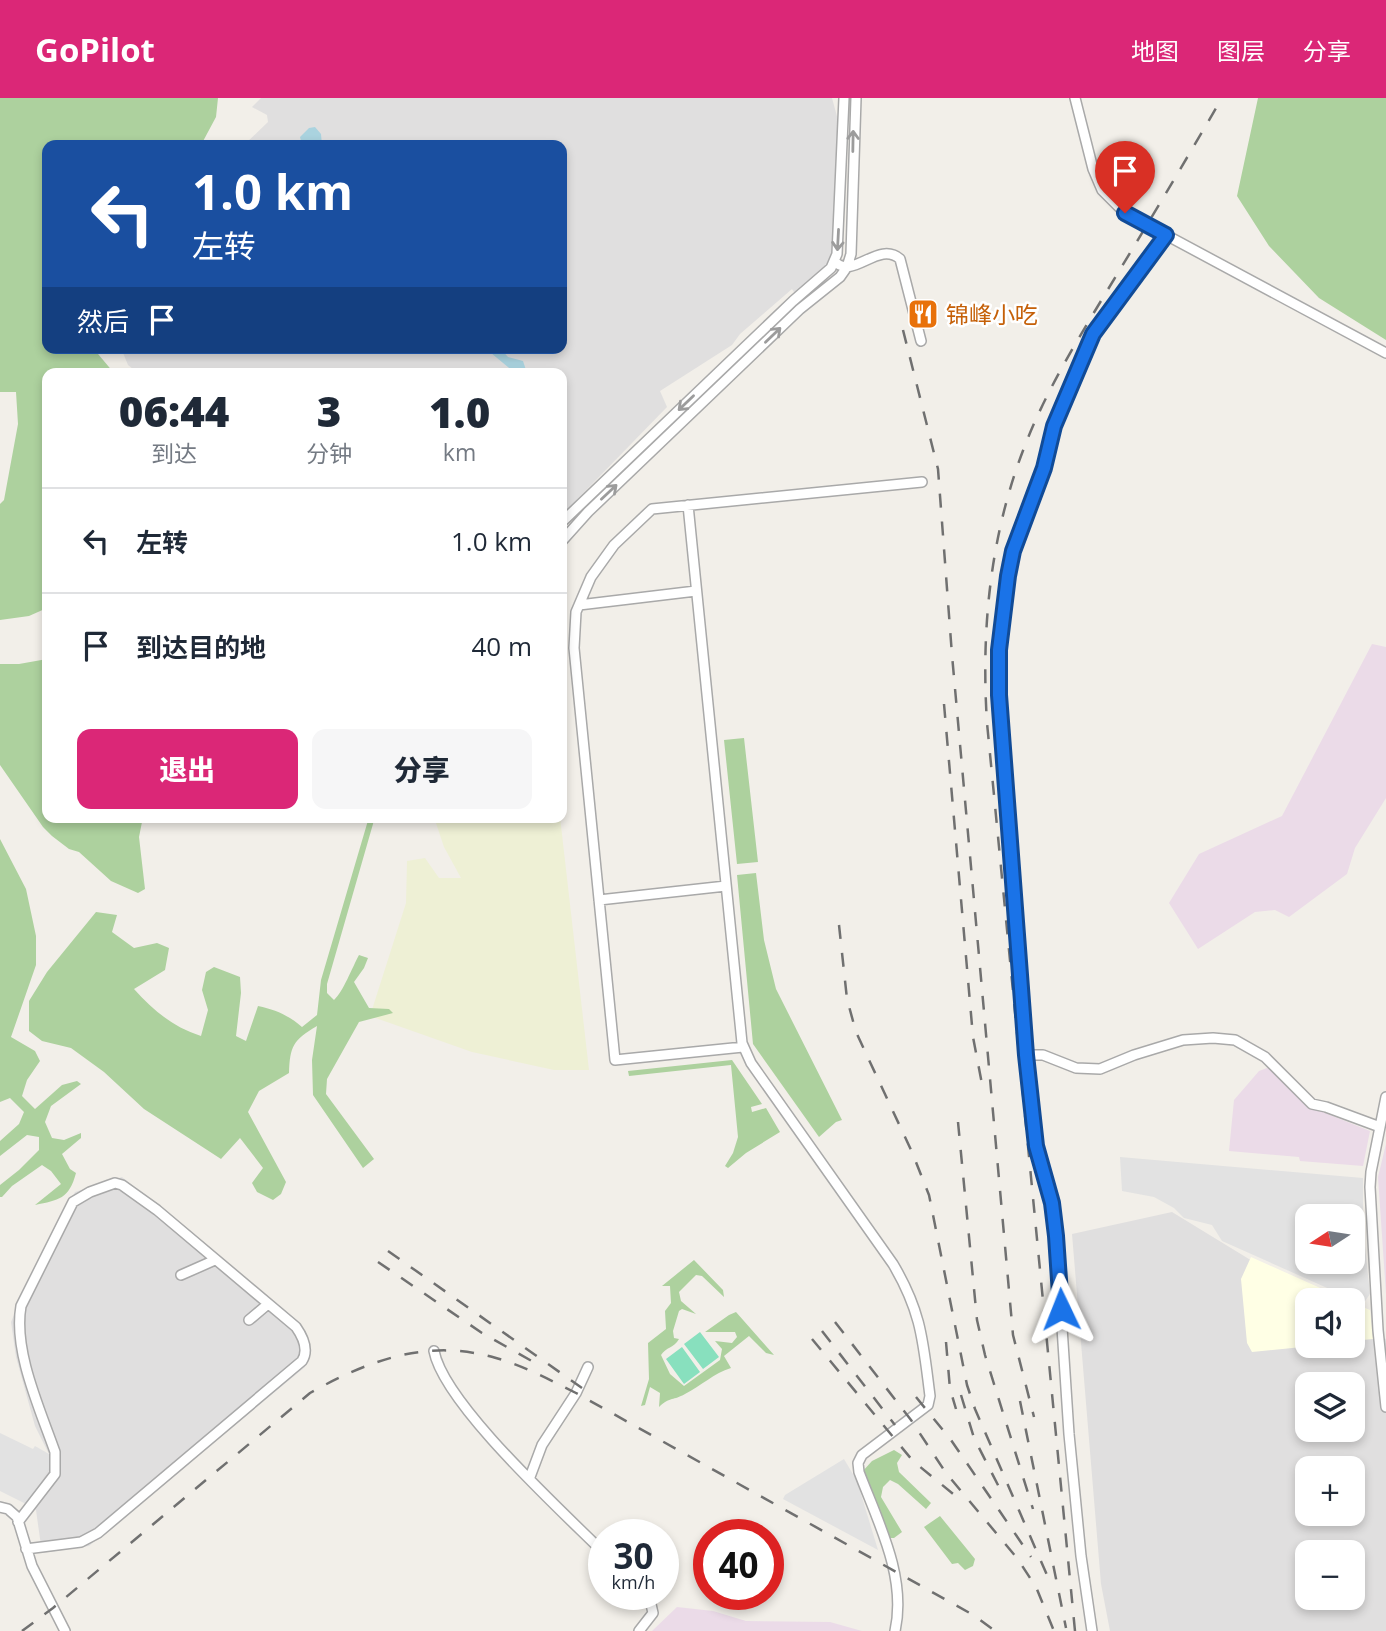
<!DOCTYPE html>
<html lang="zh">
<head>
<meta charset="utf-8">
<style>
  body { margin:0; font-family:"Open Sans","Noto Sans SC",sans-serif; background:#f6f6f7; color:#1f2937; height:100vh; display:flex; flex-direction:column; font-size:26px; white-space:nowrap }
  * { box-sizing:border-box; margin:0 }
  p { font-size:23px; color:#747a83 }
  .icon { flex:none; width:38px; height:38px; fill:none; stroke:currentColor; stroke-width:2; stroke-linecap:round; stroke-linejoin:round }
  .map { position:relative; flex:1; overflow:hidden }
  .panel { position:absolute; left:42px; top:270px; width:525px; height:455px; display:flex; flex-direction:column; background:#fff; border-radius:14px; box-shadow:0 4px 10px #0003 }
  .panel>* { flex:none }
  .hud { position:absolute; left:42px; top:42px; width:525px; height:214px; border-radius:14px; box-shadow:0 4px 10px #0003; background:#1a4fa0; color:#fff; overflow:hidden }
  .needle { width:46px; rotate:258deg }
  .buttons { position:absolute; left:1295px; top:1106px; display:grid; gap:14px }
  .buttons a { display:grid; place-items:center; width:70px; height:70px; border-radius:14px; background:#fff; box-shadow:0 4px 10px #0003; font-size:35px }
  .speed { position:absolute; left:588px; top:1421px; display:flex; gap:14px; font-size:35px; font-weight:700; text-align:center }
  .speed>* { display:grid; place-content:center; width:91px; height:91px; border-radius:50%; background:#fff; box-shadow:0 4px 10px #0003; line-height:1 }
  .speed small { font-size:18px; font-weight:400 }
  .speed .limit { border:10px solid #d22; background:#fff; color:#111 }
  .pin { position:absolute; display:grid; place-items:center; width:60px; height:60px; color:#fff; margin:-72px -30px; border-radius:50% 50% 50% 0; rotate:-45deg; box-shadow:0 0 7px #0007 }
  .pin .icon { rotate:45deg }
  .me { position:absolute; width:77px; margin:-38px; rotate:358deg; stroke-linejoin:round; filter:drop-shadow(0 0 5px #0008) }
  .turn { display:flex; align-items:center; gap:24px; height:147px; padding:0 35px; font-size:32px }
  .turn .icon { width:91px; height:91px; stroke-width:2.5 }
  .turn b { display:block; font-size:49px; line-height:60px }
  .then { display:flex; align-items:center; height:66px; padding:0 35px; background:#0003; gap:14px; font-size:26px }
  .eta { display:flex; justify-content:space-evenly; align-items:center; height:119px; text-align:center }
  .eta b { font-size:42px; font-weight:800; line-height:49px }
  .cta { display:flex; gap:14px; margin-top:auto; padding:14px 35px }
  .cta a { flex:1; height:80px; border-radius:14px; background:#db2777; color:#fff; font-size:28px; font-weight:800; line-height:80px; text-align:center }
  .cta a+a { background:#f6f6f7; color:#1f2937 }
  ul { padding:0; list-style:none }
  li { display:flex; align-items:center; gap:21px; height:105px; padding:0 35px; border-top:2px solid #e0e1e3 }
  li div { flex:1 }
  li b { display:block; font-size:26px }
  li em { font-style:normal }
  header { display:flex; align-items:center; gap:42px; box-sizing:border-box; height:98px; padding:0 35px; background:#db2777; color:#fff }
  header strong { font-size:33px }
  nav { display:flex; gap:38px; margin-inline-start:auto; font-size:24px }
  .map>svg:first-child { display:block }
</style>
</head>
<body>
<header>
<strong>GoPilot</strong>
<nav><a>地图</a><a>图层</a><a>分享</a></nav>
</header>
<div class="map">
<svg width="1386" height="1533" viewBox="0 0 1386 1533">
  <rect width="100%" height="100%" fill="#f2efe9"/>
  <path fill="#e0dfdf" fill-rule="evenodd" d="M 261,0 L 832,0 L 838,22 L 832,162 L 796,197 L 792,191 L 740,236 L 732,247 L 660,293 L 667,309 L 562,417 L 562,275 L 138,275 L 128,267 L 121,250 L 562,250 L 562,47 L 244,47 L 268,24 L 267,17 L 252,9 Z
    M 122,1079 L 298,1223 L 308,1238 L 309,1258 L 305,1269 L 89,1448 L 42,1455 L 36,1412 L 28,1407 L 49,1356 L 35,1328 L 16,1259 L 11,1224 L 29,1181 L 75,1094 Z
    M 1172,1114 L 1316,1202 L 1307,1202 L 1307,1248 L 1353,1248 L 1353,1225 L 1386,1241 L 1386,1533 L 1110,1533 L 1101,1486 L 1072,1136 ZM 1307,1286 L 1353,1286 L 1353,1332 L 1307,1332 ZM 1307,1370 L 1353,1370 L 1353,1416 L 1307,1416 ZM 1307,1454 L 1353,1454 L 1353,1500 L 1307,1500 Z"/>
  <path fill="#ebdbe8" d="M 1372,546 L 1386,549 L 1386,700 L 1355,750 L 1347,776 L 1289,819 L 1275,812 L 1255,814 L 1198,851 L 1169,805 L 1199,756 L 1282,718 Z
    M 1267,970 L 1271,971 L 1313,1010 L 1370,1033 L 1363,1068 L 1300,1063 L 1299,1059 L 1229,1053 L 1234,1002 L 1259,973 Z
    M 1386,1046 L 1386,1196 L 1378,1079 Z
    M 677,1509 L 713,1513 L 746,1523 L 830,1524 L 862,1533 L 652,1533 Z"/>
  <path fill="#ffffe5" d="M 1251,1159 L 1347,1202 L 1307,1202 L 1307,1248 L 1312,1248 L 1252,1254 L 1247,1245 L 1241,1181 Z
    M 1353,1205 L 1370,1212 L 1373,1241 L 1353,1243 Z"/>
  <path fill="#eef0d5" d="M 434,719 L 560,719 L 589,972 L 554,972 L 472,954 L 370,918 L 406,805 L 407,763 L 425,760 L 439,780 L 461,780 L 444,749 Z"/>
  <path fill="#add19e" d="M 0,0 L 218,0 L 216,19 L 201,47 L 47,47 L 47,250 L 93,250 L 114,275 L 47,275 L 47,510 L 29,518 L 0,522 L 0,406 L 4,402 L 18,326 L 16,294 L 0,294 Z
    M 1258,0 L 1386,0 L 1386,242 L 1319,200 L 1269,148 L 1237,98 Z
    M 47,561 L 47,719 L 143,719 L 139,739 L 145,791 L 138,795 L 111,783 L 79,754 L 69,751 L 52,738 L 43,729 L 0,667 L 0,566 L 19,566 Z
    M 744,640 L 758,764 L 737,766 L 724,642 Z
    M 369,719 L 375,719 L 327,886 L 327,895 L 334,902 C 343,894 352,870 359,857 L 368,860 L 364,870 L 354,884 L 369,910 L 389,911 L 393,915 L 359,924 L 327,981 L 326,996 L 374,1061 L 363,1070 L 313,997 L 312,962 L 317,928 C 293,942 290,948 289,975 L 259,993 L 248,1014 L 286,1084 L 281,1096 L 273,1102 L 257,1094 L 252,1085 L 263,1070 L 240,1040 L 221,1061 L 144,1011 L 104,974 L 71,950 L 42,943 L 29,933 L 29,903 L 47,874 L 96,814 L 117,817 L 112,834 L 134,850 L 157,845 L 169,850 L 165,872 L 134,891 C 154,913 173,929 201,938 L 208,912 L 202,892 L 206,874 L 214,869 L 240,879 L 241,895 L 236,938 L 246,943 L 258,908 C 276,912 288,917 302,929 L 317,917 L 321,882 Z
    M 0,741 L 26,791 L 36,838 L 36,867 L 11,939 L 35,953 L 40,963 L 27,982 L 22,998 L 35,1011 L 62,987 L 77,983 L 81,986 L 51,1008 L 45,1024 L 52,1040 L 64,1042 L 81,1035 L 81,1040 L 62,1056 L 70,1071 L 76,1075 C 69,1101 59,1102 35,1107 L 61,1086 L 51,1073 L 42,1067 L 12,1088 L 2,1099 L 0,1099 L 0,1087 L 19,1072 L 39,1052 L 39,1039 L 27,1037 L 0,1058 L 0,1043 L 19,1026 L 24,1014 L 10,1000 L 0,1004 Z
    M 756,775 L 764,842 L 776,891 L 842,1022 L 836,1024 L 819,1039 L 753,946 L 737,777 Z
    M 732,962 L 762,1006 L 751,1009 L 752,1014 L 766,1010 L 780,1034 L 746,1055 L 728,1070 L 725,1068 L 733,1055 L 738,1039 L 731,967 L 629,978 L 628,973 Z
    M 694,1162 L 723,1192 L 724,1199 L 702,1178 L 696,1177 L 679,1194 L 681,1203 L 696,1216 L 682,1211 L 679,1213 L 673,1233 L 674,1240 L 679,1241 C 674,1250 666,1249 661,1257 L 670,1276 L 684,1288 L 720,1262 L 722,1251 L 715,1243 L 732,1245 L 737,1239 L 735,1234 L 705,1234 L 729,1217 L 736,1214 L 774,1257 L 766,1255 L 749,1238 L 724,1258 L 731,1270 C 714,1275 701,1288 685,1296 C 673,1303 671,1298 659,1309 L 660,1295 L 650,1289 L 645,1307 L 641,1308 L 649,1281 L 648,1245 L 666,1231 L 665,1213 L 671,1205 L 670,1188 L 662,1188 Z
    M 894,1352 L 902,1357 L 897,1365 L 899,1374 L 931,1405 L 926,1411 L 898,1386 L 890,1382 L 883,1389 L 881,1399 L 902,1434 L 894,1440 L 881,1440 C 877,1431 868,1417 868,1407 C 868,1392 874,1389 862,1374 L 872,1363 Z
    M 940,1418 L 975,1461 L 973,1468 L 965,1472 L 958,1465 L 952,1466 L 924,1429 Z"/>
  <path fill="#88e0be" d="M 700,1234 L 719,1259 L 703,1271 L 684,1246 Z
    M 682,1249 L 700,1274 L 684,1286 L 666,1261 Z"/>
  <path fill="#e2e2e2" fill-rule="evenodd" d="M 1120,1059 L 1363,1080 L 1363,1129 L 1370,1196 L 1363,1206 L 1222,1143 L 1212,1127 L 1184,1120 L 1174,1110 L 1154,1099 L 1122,1093 ZM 1307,1118 L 1353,1118 L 1353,1164 L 1307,1164 Z
    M 0,1335 L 33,1351 L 35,1348 L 49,1356 L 49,1370 L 28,1407 L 0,1393 Z
    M 844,1361 L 857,1383 L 878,1452 L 783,1401 L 785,1397 Z"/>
  <path fill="#aad3df" d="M 315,29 L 321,36 L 322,47 L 302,47 L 300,39 L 309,30 Z
    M 485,250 L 500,250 L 508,259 L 523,263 L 527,275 L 515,275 Z"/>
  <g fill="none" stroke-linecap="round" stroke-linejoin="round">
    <g stroke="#a9a9a9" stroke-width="12">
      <path id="minor" d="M 1075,0 L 1093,71 L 1102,92 L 1125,115 L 1386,255
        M 834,163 C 853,183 878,142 900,161 L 921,243
        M 688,407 L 742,945 L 751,965 L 893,1166 C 922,1215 923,1244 930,1298 L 928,1307 L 862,1357 L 858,1365 L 859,1374 C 878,1424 907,1479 895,1533
        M 562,424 L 793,203 L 831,170 L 837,156 L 844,0
        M 562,443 L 588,414 L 800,211 L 840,179 L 847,169 L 851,156 L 856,0
        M 579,507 L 696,493
        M 599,802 L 726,788
        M 743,949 L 615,962 L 574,550 L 576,514 L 591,479 L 614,447 L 652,411 L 922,384
        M 1026,957 L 1043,957 L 1076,970 L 1100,971 L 1134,957 L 1183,942 L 1213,940 L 1235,942 L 1265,959 L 1312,1006 L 1326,1009 L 1380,1029
        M 1386,999 L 1371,1074 L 1370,1089 L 1378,1232 L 1386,1309
        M 181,1177 L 215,1162
        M 249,1222 L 268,1206
        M 434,1253 C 444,1306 562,1413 604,1455
        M 530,1379 L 542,1347 L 576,1295 L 588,1269
        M 0,1409 L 8,1411 L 17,1419 L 32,1468 L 65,1533
        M 18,1424 L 55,1376 L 55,1354 C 40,1311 13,1253 21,1208 L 73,1104 L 90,1094 L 115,1085 L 122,1087 L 157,1112 L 296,1229 C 303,1239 309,1252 302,1263 L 98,1435 L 81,1444 L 26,1451
        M 639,1533 L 653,1515 L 650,1502 L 644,1496
        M 1092,1533 L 1081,1458 L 1069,1336 L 1056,1138 L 1052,1105 L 1036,1048 L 1027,967 L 999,597 L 999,552 L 1008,478 L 1013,453 L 1044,370 L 1054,328 L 1093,236 L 1166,137"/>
    </g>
    <use href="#minor" stroke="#fff" stroke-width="9"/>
    <path stroke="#707070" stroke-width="2.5" stroke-dasharray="14 14" stroke-linecap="butt" d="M 903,232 L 938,371 L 952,557 L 1013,1237 L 1034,1319
      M 944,606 L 973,939 L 982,986
      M 839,827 L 847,901 L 856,934 L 912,1054 L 929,1097 L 967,1287 L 975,1311 L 1050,1484
      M 958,1024 L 977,1222 L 985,1257 L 1033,1411
      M 388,1153 L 582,1290
      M 378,1164 L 482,1235 L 537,1266
      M 835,1224 L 911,1322 L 946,1375 L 1017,1460 L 1036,1489 L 1054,1533
      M 822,1233 L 895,1327
      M 812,1241 L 913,1363 L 958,1400
      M 946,1244 L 950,1291 L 956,1311
      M 961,1297 L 974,1340 L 1001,1393
      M 916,1299 L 951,1342 L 1031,1459
      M 1020,1303 L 1066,1530
      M 22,1533 L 53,1510 L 310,1295 C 369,1262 428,1240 496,1260 C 524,1268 550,1282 576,1295 L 975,1518 L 995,1533
      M 1075,1533 L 987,625 C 981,532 990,438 1024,350 C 1048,287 1085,230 1119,173 C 1154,116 1188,58 1222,0"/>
  </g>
  <defs><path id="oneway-shaft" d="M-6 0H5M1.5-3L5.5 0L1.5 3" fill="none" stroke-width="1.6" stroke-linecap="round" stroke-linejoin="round" transform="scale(1.75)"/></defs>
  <g stroke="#9c9c9c">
    <use href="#oneway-shaft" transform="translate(853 43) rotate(-89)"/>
    <use href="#oneway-shaft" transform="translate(838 142) rotate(93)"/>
    <use href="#oneway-shaft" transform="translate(773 237) rotate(-44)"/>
    <use href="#oneway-shaft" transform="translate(686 305) rotate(136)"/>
    <use href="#oneway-shaft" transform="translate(609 394) rotate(-43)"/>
  </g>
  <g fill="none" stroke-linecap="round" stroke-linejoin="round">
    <g stroke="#114b97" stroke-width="18">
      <path id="route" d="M 1061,1211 L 1056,1138 L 1052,1105 L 1036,1048 L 1026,957 L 999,597 L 999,552 L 1008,478 L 1013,453 L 1044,370 L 1054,328 L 1093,236 L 1166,137 L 1125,115"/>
    </g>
    <use href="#route" stroke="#1a73e8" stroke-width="12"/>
  </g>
  <defs>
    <g id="restaurant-square" transform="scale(1.575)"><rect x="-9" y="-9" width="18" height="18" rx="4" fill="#e8710a" stroke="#fff"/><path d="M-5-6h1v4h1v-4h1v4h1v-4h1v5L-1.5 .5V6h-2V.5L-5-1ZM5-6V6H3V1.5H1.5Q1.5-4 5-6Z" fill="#fff"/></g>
  </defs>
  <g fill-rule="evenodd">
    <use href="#restaurant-square" x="923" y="216"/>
  </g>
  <g text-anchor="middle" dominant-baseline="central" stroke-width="5" stroke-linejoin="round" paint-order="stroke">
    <g font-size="23" fill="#c56008" stroke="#fff" text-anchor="start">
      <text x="946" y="216">锦峰小吃</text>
    </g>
  </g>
</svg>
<div class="buttons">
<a><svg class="needle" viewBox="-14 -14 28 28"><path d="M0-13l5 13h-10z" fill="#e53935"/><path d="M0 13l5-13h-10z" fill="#747a83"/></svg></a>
<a><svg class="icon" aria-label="sound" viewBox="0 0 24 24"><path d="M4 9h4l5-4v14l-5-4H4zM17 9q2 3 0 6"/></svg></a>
<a><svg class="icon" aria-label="layers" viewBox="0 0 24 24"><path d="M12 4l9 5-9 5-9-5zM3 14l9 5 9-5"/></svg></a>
<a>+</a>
<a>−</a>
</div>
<div class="speed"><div>30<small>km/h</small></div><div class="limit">40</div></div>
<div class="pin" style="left:1125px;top:115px;background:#d93025"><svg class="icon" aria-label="arrive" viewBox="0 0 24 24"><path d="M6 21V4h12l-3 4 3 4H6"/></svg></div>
<svg class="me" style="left:1061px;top:1211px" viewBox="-20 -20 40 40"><path d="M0-17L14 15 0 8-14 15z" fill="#1a73e8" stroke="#fff" stroke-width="4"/></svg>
<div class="hud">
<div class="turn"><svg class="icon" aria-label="left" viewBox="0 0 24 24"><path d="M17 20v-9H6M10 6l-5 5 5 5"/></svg><div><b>1.0 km</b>左转</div></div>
<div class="then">然后<svg class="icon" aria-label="arrive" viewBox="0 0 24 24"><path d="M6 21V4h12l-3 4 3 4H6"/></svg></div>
</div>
<section class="panel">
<div class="eta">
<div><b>06:44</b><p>到达</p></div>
<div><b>3</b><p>分钟</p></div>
<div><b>1.0</b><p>km</p></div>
</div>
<ul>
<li><svg class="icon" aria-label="left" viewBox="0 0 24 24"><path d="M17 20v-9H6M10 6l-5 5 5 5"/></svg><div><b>左转</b></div><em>1.0 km</em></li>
<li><svg class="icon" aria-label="arrive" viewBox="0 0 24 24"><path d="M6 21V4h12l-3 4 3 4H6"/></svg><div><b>到达目的地</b></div><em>40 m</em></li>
</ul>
<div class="cta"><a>退出</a><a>分享</a></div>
</section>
</div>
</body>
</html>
